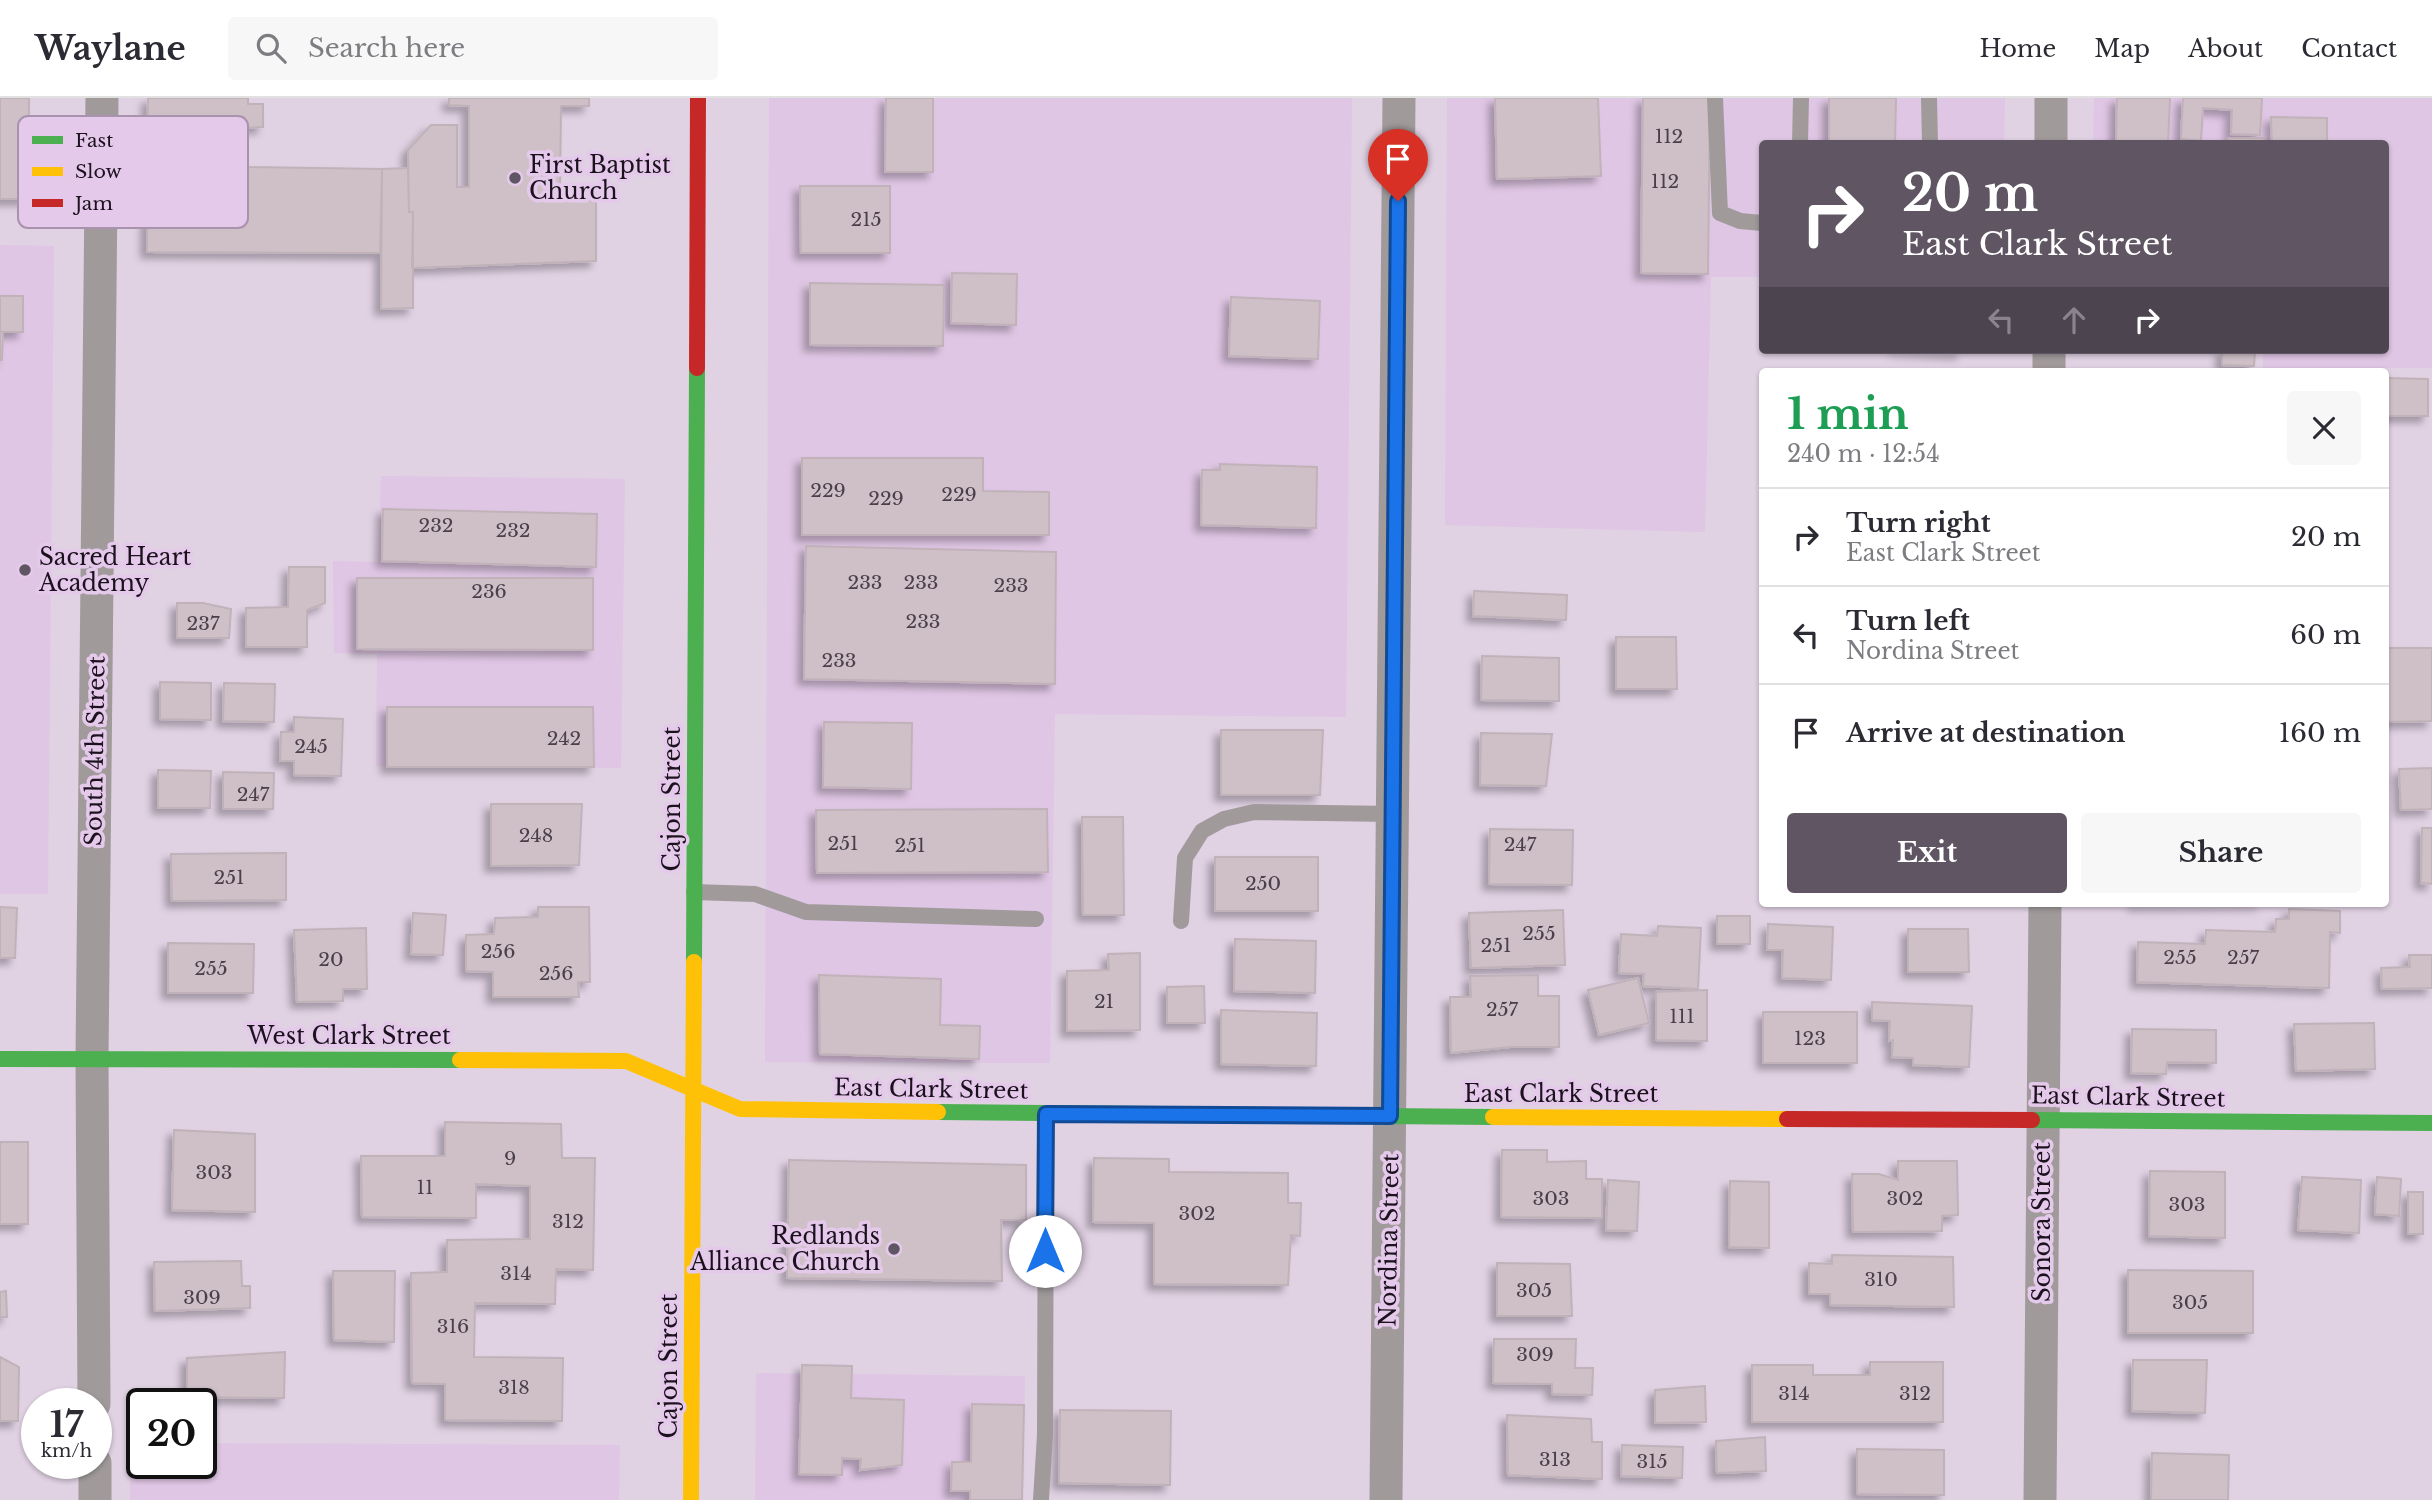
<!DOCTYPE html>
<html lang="en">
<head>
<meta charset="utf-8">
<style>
  body { margin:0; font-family:"Libre Baskerville",serif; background:#f7f7f7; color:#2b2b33; height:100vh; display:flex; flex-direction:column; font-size:26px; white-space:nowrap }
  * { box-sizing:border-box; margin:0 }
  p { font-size:23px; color:#7c7c81 }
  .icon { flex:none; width:38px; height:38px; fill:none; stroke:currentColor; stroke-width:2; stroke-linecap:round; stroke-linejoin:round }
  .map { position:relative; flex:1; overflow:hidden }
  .drawer { position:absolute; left:1759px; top:270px; width:630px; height:539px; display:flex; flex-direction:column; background:#fff; border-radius:7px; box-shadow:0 2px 5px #0004 }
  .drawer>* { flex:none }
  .hud { position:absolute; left:1759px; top:42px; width:630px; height:214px; border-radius:7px; box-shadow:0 2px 5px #0004; background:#605562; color:#fff; overflow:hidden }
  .speed { position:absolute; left:21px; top:1290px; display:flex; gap:14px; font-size:35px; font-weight:700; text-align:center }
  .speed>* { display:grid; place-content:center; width:91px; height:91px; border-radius:50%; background:#fff; box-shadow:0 2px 5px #0004; line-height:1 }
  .speed small { font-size:18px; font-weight:400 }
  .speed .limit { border:4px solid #111; border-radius:10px; background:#fff; color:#111 }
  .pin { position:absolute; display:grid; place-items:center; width:60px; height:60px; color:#fff; margin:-72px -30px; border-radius:50% 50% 50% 0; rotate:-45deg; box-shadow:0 0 7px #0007 }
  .pin .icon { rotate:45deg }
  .me { position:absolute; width:77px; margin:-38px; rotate:0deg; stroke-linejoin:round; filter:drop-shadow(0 0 5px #0008) }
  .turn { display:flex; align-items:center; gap:24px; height:147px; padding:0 28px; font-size:32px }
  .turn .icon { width:91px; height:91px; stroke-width:2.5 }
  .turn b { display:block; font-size:49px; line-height:60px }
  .lanes { display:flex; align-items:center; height:66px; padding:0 28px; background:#0003; justify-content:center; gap:35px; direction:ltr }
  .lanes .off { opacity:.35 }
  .round { display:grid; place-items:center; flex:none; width:74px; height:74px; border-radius:7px; background:#f7f7f7 }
  .summary { display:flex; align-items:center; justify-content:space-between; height:119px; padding:0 28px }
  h1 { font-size:42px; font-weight:800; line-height:52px; color:#1e9e55 }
  .cta { display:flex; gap:14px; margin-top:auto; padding:14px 28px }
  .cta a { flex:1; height:80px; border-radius:7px; background:#605562; color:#fff; font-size:28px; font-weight:800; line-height:80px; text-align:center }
  .cta a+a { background:#f7f7f7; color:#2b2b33 }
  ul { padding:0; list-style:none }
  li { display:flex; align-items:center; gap:21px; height:98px; padding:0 28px; border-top:2px solid #e1e1e2 }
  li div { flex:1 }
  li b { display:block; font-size:26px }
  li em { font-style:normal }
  header { display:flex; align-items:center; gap:42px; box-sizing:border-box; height:98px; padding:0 35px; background:#fff; border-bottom:2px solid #e1e1e2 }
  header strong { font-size:33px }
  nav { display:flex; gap:38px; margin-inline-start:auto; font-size:24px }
  .search { width:490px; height:63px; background:#f7f7f7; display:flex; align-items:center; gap:18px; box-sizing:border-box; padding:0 24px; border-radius:7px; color:#7c7c81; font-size:26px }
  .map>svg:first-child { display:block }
</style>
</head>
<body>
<header>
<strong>Waylane</strong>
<div class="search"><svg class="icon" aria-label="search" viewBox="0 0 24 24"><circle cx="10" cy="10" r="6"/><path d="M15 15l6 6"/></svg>Search here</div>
<nav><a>Home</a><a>Map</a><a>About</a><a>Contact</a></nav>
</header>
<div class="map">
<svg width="2432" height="1402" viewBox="0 0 2432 1402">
  <defs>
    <filter id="shadow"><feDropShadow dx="-6" dy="6" stdDeviation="3.5" flood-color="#0004"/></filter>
  </defs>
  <rect width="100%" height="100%" fill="#e0d1e3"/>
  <path fill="#dfc6e4" d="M 769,0 L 1352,0 L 1346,619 L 1055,616 L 1050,965 L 765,964 Z
    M 1447,0 L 2005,0 L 2004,45 L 1762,46 L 1762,179 L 1711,179 L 1705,434 L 1445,427 Z
    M 2094,0 L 2432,0 L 2432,270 L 2263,270 L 2263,252 L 2385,252 L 2385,46 L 2093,46 Z
    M 0,147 L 54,148 L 48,796 L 0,796 Z
    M 381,378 L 625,381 L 621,670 L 376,668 L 377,556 L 334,555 L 333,463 L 378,464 Z
    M 756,1275 L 1025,1278 L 1023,1402 L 755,1402 Z
    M 130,1345 L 142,1345 L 142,1365 L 201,1365 L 201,1345 L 620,1347 L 619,1402 L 130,1402 Z"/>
  <path fill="#cfc0c8" stroke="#c1b2ba" stroke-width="2" filter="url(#shadow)" d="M 0,0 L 29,0 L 28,101 L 0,101 Z
    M 148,0 L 248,0 L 248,6 L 263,6 L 263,29 L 245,30 L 245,69 L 382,71 L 380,155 L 147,154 Z
    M 449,0 L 589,0 L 589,8 L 561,8 L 560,92 L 596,92 L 596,163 L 412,170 L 413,114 L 409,114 L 408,52 L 431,27 L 457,27 L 457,89 L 469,89 L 469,8 L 449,7 Z
    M 886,0 L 933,0 L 933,74 L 885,74 Z
    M 1495,0 L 1598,0 L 1601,78 L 1497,81 Z
    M 1643,0 L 1710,0 L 1708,176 L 1641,175 Z
    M 1829,0 L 1896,0 L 1895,46 L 1829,46 Z
    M 2117,0 L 2170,0 L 2168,46 L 2116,46 Z
    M 2183,0 L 2262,0 L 2260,37 L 2231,36 L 2232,12 L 2203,10 L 2201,43 L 2181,41 Z
    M 2271,19 L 2327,20 L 2327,46 L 2272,46 Z
    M 2228,40 L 2264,40 L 2264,46 L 2228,46 Z
    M 408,70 L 409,114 L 413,114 L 413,210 L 381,211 L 382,71 Z
    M 800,88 L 890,88 L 890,155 L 801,155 Z
    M 952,175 L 1017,176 L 1016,227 L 951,225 Z
    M 810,185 L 944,187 L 943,248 L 810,247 Z
    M 0,198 L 23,198 L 23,234 L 0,234 Z
    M 1231,199 L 1320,203 L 1318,261 L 1229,258 Z
    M 0,234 L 3,234 L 2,262 L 0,262 Z
    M 1894,252 L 1962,252 L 1962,255 Z
    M 2222,252 L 2255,252 L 2254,268 L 2222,267 Z
    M 2385,280 L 2428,281 L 2428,318 L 2385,318 Z
    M 802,360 L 983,360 L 983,393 L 1049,394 L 1049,437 L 802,437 Z
    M 1220,366 L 1317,369 L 1316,430 L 1201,427 L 1202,372 L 1220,372 Z
    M 383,411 L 597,416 L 596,469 L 382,463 Z
    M 806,448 L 1056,454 L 1055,586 L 804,581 Z
    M 289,469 L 325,469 L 325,505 L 307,512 L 307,549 L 246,549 L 246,510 L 288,509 Z
    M 357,480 L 593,480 L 593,552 L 357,551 Z
    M 1474,493 L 1567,497 L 1566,522 L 1473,518 Z
    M 177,505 L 203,505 L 231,511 L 229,540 L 177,540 Z
    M 1616,539 L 1676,539 L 1677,591 L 1616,591 Z
    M 2385,550 L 2432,550 L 2432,623 L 2385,624 Z
    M 1482,558 L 1559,560 L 1559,603 L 1481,602 Z
    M 160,584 L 211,585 L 211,622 L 160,621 Z
    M 224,585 L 275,586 L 274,624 L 223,623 Z
    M 387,609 L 593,609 L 594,669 L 387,669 Z
    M 294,619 L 343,621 L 341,678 L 294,677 L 294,663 L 280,663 L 281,634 L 294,634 Z
    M 824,624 L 912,625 L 911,691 L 823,689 Z
    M 1221,632 L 1323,632 L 1320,697 L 1221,697 Z
    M 1481,635 L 1552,636 L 1546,688 L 1480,687 Z
    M 2432,670 L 2432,711 L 2401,712 L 2399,671 Z
    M 158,672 L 211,673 L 210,710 L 158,710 Z
    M 223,674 L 274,675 L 273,711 L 223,711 Z
    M 491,706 L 582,706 L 579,767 L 491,768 Z
    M 1047,711 L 1048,774 L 817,775 L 816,712 Z
    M 1082,719 L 1123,719 L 1124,817 L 1083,817 Z
    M 2422,730 L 2432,730 L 2432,786 L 2421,785 Z
    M 1490,731 L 1573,732 L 1572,787 L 1489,786 Z
    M 286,755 L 286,802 L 172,803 L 171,756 Z
    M 1215,759 L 1318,759 L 1318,813 L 1215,813 Z
    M 2134,805 L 2262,805 L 2262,806 L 2134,807 Z
    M 0,809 L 17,810 L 15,860 L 0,860 Z
    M 538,809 L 589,809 L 590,884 L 578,884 L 579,899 L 493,899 L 493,874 L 466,873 L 466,837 L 494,836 L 495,820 L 538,819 Z
    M 2289,811 L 2340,813 L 2340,835 L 2330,834 L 2329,890 L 2137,884 L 2138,844 L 2205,846 L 2206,832 L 2275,834 L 2276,821 L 2289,821 Z
    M 1563,812 L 1565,867 L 1471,870 L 1469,815 Z
    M 413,815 L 446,817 L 443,857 L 411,856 Z
    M 1717,818 L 1750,818 L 1750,846 L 1717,846 Z
    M 1768,826 L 1833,829 L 1831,882 L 1782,880 L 1783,852 L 1767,852 Z
    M 1658,828 L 1701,830 L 1698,891 L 1643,888 L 1644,876 L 1619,875 L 1621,836 L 1657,838 Z
    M 366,830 L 367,891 L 343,891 L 343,903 L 297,904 L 294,832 Z
    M 1908,831 L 1968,831 L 1969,874 L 1908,874 Z
    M 1235,841 L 1316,843 L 1315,895 L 1234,893 Z
    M 168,845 L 254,846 L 253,895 L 168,895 Z
    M 1140,855 L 1140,932 L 1067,933 L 1067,873 L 1109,872 L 1108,856 Z
    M 2409,857 L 2432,857 L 2432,890 L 2382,891 L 2381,870 L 2410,869 Z
    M 819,877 L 941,881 L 940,927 L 980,928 L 979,961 L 820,956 Z
    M 1538,877 L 1538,898 L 1559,898 L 1559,949 L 1510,949 L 1451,955 L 1450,899 L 1471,899 L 1470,878 Z
    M 1638,880 L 1649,925 L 1599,937 L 1588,892 Z
    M 1204,888 L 1205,925 L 1167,925 L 1167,889 Z
    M 1707,892 L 1707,943 L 1656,942 L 1656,894 Z
    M 1872,904 L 1972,908 L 1969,969 L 1913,967 L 1913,960 L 1892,959 L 1893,942 L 1889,943 L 1890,923 L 1872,922 Z
    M 1221,912 L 1317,915 L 1316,968 L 1221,966 Z
    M 1763,914 L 1857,914 L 1857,965 L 1763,965 Z
    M 2374,925 L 2375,971 L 2296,973 L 2294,926 Z
    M 2132,931 L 2216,932 L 2216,965 L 2167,964 L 2166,976 L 2131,975 Z
    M 445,1024 L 561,1026 L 562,1060 L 595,1060 L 593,1172 L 556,1171 L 555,1206 L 475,1205 L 474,1259 L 563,1260 L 562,1323 L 445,1322 L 445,1286 L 412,1285 L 411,1175 L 447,1174 L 447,1142 L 530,1141 L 530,1088 L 476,1086 L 476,1120 L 362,1119 L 361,1058 L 445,1058 Z
    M 174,1032 L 255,1036 L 255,1114 L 172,1112 Z
    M 0,1044 L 28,1044 L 28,1126 L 0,1126 Z
    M 1502,1052 L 1547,1052 L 1547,1064 L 1586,1063 L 1586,1081 L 1602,1081 L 1602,1120 L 1501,1119 Z
    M 1094,1060 L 1169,1061 L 1169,1074 L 1288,1075 L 1288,1105 L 1301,1105 L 1300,1138 L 1291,1137 L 1288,1187 L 1154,1186 L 1154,1125 L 1093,1124 Z
    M 789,1062 L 1026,1067 L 1026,1122 L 1001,1122 L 1002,1183 L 787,1180 Z
    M 1898,1063 L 1957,1063 L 1958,1117 L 1942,1118 L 1942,1133 L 1853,1134 L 1852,1076 L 1879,1076 L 1898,1082 Z
    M 2150,1073 L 2225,1074 L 2225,1140 L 2149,1138 Z
    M 2302,1079 L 2361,1082 L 2359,1135 L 2298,1132 Z
    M 2377,1079 L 2401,1081 L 2399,1118 L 2375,1116 Z
    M 1608,1082 L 1639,1084 L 1637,1133 L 1606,1132 Z
    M 1730,1083 L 1769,1084 L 1769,1150 L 1729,1149 Z
    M 2408,1094 L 2423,1094 L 2423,1136 L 2408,1136 Z
    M 1832,1157 L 1953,1159 L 1954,1209 L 1830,1207 L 1830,1196 L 1809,1196 L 1809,1165 L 1832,1166 Z
    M 241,1163 L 242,1188 L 250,1188 L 250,1210 L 155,1213 L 154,1164 Z
    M 1497,1165 L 1570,1166 L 1572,1218 L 1497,1218 Z
    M 2128,1172 L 2253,1173 L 2253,1235 L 2128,1235 Z
    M 333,1173 L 395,1173 L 394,1244 L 334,1242 Z
    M 6,1193 L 7,1219 L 0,1219 L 0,1194 Z
    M 1494,1241 L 1576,1241 L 1575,1270 L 1593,1270 L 1592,1297 L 1552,1296 L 1552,1286 L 1493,1285 Z
    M 285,1254 L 284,1300 L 187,1299 L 187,1260 Z
    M 0,1259 L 19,1269 L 18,1323 L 0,1323 Z
    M 2133,1262 L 2207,1262 L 2205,1315 L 2132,1313 Z
    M 1870,1264 L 1943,1264 L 1943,1324 L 1752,1324 L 1752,1267 L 1813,1267 L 1813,1277 L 1870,1277 Z
    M 802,1267 L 852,1268 L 851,1300 L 904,1302 L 902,1367 L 860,1372 L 861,1361 L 842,1360 L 842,1377 L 799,1376 Z
    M 1705,1288 L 1706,1324 L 1655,1325 L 1655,1292 Z
    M 972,1306 L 1024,1307 L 1022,1402 L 970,1402 L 970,1393 L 951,1393 L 952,1364 L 971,1364 Z
    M 1060,1312 L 1171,1313 L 1170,1387 L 1059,1385 Z
    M 1507,1317 L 1591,1321 L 1592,1344 L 1602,1344 L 1602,1381 L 1508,1377 Z
    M 1765,1339 L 1766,1373 L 1717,1375 L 1716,1343 Z
    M 1622,1347 L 1683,1349 L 1682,1380 L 1621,1378 Z
    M 1857,1351 L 1944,1352 L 1944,1397 L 1857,1396 Z
    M 2152,1355 L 2229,1357 L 2228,1402 L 2151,1402 Z"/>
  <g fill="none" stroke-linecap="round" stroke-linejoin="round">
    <path stroke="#a09a9b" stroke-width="16" d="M 1715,0 L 1720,115 L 1740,123 L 1762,125
      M 1929,0 L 1930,46
      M 1800,46 L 1801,0
      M 694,794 L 755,796 L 806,814 L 1036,821
      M 1181,823 L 1185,760 L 1202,733 L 1224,721 L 1254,714 L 1393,716
      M 1041,1402 L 1045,1337 L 1046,1016"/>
    <path stroke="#a09a9b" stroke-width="33" d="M 2051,46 L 2051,0
      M 2049,273 L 2049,252
      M 94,1306 L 92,960 L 102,0
      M 95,1365 L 95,1402
      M 1386,1402 L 1399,0
      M 2040,1402 L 2045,805"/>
    <path stroke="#4caf50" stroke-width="16" d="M 694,864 L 697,270
      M 0,961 L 460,962
      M 938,1014 L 1493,1019
      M 2032,1022 L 2432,1025"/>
    <path stroke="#ffc107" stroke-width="16" d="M 460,962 L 626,963 L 740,1011 L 938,1014
      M 1493,1019 L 1787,1021
      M 691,1402 L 694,864"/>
    <path stroke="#c62828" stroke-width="16" d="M 697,270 L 698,0
      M 1787,1021 L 2032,1022"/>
  </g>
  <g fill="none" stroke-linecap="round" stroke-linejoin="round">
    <g stroke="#114b97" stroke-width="18">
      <path id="route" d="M 1045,1153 L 1046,1016 L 1390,1018 L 1398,103"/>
    </g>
    <use href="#route" stroke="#1a73e8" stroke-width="12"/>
  </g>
  <g fill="#605562" stroke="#e5c9eb" stroke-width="2.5">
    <circle cx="515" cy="80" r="7"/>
    <circle cx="25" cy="472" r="7"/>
    <circle cx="894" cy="1151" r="7"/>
  </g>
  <g text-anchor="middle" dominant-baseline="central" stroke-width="7" stroke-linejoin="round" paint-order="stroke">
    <g font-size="19" fill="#4a3f4a">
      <text x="1669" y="38">112</text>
      <text x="1665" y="83">112</text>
      <text x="866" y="121">215</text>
      <text x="828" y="392">229</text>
      <text x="959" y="396">229</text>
      <text x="886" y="400">229</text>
      <text x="436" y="427">232</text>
      <text x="513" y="432">232</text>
      <text x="865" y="484">233</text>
      <text x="921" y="484">233</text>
      <text x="1011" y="487">233</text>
      <text x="489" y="493">236</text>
      <text x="923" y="523">233</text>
      <text x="203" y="525">237</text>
      <text x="839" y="562">233</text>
      <text x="564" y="640">242</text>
      <text x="311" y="648">245</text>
      <text x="253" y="696">247</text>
      <text x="536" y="737">248</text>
      <text x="843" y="745">251</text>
      <text x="1520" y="746">247</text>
      <text x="910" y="747">251</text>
      <text x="229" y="779">251</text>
      <text x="1263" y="785">250</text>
      <text x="1539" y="835">255</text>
      <text x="1496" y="847">251</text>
      <text x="498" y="853">256</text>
      <text x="2180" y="859">255</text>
      <text x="2243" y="859">257</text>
      <text x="331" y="861">20</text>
      <text x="211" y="870">255</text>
      <text x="556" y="875">256</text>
      <text x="1104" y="903">21</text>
      <text x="1502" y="911">257</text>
      <text x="1682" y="918">111</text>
      <text x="1810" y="940">123</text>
      <text x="510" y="1060">9</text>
      <text x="214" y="1074">303</text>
      <text x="425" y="1089">11</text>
      <text x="1551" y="1100">303</text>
      <text x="1905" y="1100">302</text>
      <text x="2187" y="1106">303</text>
      <text x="1197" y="1115">302</text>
      <text x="568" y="1123">312</text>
      <text x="516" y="1175">314</text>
      <text x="1881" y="1181">310</text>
      <text x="1534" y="1192">305</text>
      <text x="202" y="1199">309</text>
      <text x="2190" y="1204">305</text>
      <text x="453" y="1228">316</text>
      <text x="1535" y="1256">309</text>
      <text x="514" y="1289">318</text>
      <text x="1794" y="1295">314</text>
      <text x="1915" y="1295">312</text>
      <text x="1555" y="1361">313</text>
      <text x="1652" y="1363">315</text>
    </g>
    <g font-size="23" fill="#1b121d" stroke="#e5c9eb" text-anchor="start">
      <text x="529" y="67">First Baptist<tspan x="529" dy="26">Church</tspan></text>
      <text x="39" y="459">Sacred Heart<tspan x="39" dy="26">Academy</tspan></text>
      <text x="880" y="1138" text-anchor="end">Redlands<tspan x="880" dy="26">Alliance Church</tspan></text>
    </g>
    <g font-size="23" fill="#1b121d" stroke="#e5c9eb">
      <text transform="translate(95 653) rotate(-89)">South 4th Street</text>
      <text transform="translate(672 701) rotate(-90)">Cajon Street</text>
      <text x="349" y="938">West Clark Street</text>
      <text transform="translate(931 991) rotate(1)">East Clark Street</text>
      <text x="1561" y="996">East Clark Street</text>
      <text transform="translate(2128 999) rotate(1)">East Clark Street</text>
      <text transform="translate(2042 1124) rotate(-90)">Sonora Street</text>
      <text transform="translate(1389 1142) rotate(-89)">Nordina Street</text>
      <text transform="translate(669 1268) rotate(-90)">Cajon Street</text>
    </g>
  </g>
  <rect x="18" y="18" width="230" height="112" rx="10" fill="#e5c9eb" stroke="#a892ad" stroke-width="2"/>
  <rect x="32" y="38" width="31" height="8" fill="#4caf50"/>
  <rect x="32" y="69" width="31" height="9" fill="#ffc107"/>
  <rect x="32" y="101" width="31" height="8" fill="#c62828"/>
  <g font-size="19" fill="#1b121d">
    <text x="75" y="49">Fast</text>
    <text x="75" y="80">Slow</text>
    <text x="75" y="112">Jam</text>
  </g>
</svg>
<div class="speed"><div>17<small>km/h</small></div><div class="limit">20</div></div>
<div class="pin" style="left:1398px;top:103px;background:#d93025"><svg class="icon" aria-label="arrive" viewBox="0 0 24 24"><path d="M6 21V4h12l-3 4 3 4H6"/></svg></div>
<svg class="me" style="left:1045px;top:1153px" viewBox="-20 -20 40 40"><circle r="19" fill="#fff"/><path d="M0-13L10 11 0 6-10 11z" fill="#1a73e8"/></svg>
<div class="hud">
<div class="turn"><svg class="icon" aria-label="right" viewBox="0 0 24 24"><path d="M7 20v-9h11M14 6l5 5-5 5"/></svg><div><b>20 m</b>East Clark Street</div></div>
<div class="lanes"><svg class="icon off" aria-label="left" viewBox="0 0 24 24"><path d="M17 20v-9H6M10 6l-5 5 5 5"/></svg><svg class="icon off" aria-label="ahead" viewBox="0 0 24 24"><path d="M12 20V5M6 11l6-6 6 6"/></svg><svg class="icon" aria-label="right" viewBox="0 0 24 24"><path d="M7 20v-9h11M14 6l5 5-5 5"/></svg></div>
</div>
<section class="drawer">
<div class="summary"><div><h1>1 min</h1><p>240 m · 12:54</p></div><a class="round"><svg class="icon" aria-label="close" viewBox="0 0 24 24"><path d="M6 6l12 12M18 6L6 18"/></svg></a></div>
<ul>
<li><svg class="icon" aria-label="right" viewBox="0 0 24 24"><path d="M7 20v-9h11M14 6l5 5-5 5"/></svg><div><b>Turn right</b><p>East Clark Street</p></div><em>20 m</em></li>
<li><svg class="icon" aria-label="left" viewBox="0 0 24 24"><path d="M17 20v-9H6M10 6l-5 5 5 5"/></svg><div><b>Turn left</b><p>Nordina Street</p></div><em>60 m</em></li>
<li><svg class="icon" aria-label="arrive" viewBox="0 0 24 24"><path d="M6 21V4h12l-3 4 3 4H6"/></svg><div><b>Arrive at destination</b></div><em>160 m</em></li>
</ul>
<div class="cta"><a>Exit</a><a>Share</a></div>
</section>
</div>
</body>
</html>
